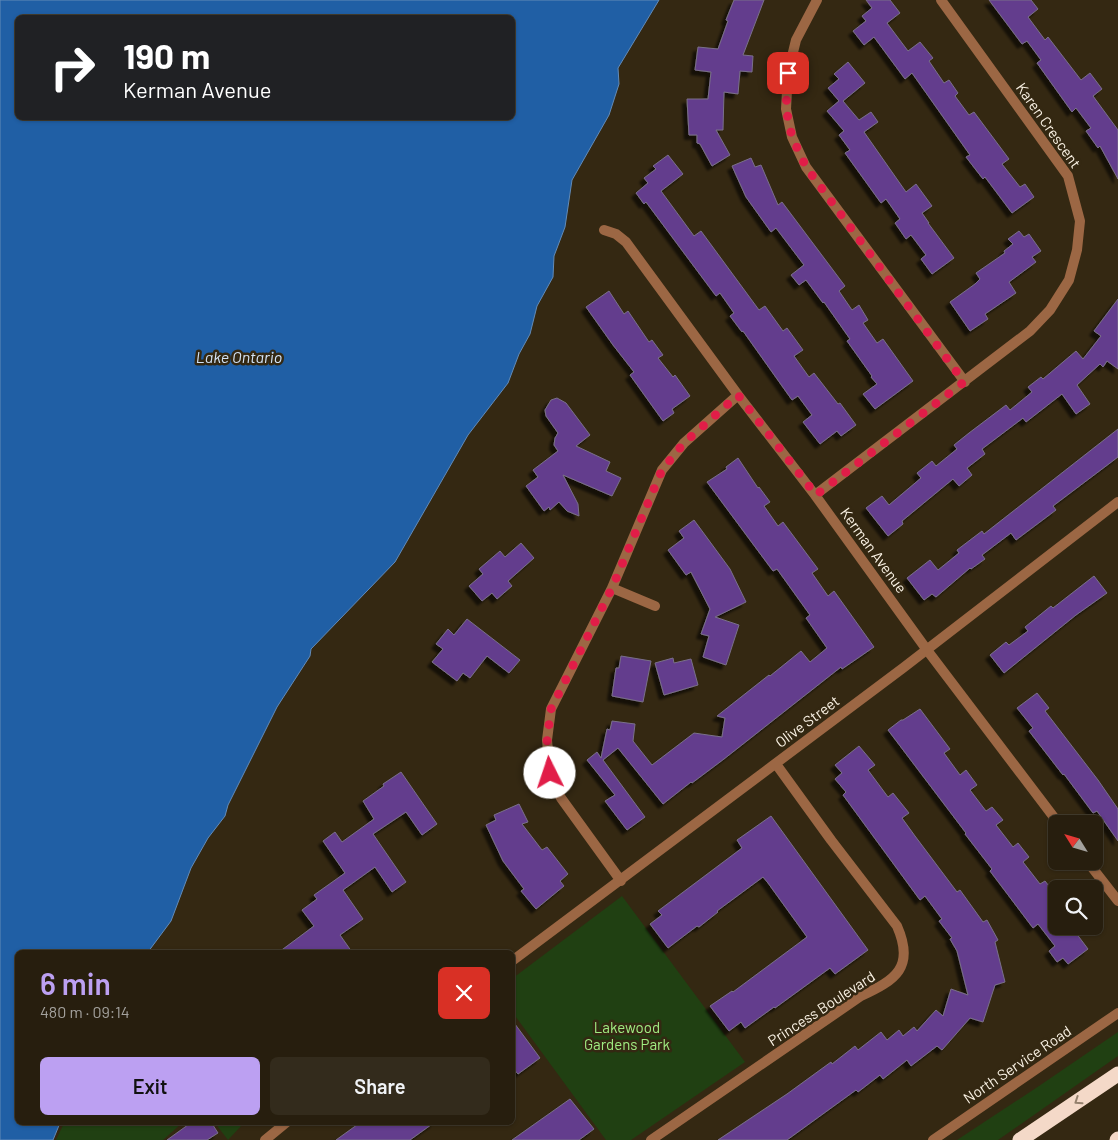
<!DOCTYPE html>
<html lang="en">
<head>
<meta charset="utf-8">
<style>
  body { margin:0; font-family:Barlow,sans-serif; background:#332b1c; color:#f1f3f6; height:100vh; display:flex; flex-direction:column; font-size:19px; white-space:nowrap }
  * { box-sizing:border-box; margin:0 }
  p { font-size:16px; color:#a4a29e }
  .icon { flex:none; width:28px; height:28px; fill:none; stroke:currentColor; stroke-width:2; stroke-linecap:round; stroke-linejoin:round }
  .map { position:relative; flex:1; overflow:hidden }
  .sheet { position:absolute; left:15px; top:950px; width:500px; height:175px; display:flex; flex-direction:column; background:#271e0e; border-radius:8px; box-shadow:0 1px 4px #0004,0 0 0 1px #433c2e }
  .sheet>* { flex:none }
  .guide { position:absolute; left:15px; top:15px; width:500px; height:105px; border-radius:8px; box-shadow:0 1px 4px #0004,0 0 0 1px #433c2e; background:#202124; color:#fff; overflow:hidden }
  .needle { width:32px; rotate:307deg }
  .tools { position:absolute; left:1048px; top:815px; display:grid; gap:10px }
  .tools a { display:grid; place-items:center; width:55px; height:55px; border-radius:8px; background:#271e0e; box-shadow:0 1px 4px #0004,0 0 0 1px #433c2e; font-size:25px }
  .pin { position:absolute; display:grid; place-items:center; width:42px; height:42px; color:#fff; margin:-21px; border-radius:10px; box-shadow:0 2px 8px #0006 }
  .me { position:absolute; width:55px; margin:-28px; rotate:356deg; stroke-linejoin:round; filter:drop-shadow(0 0 4px #0008) }
  .turn { display:flex; align-items:center; gap:18px; height:105px; padding:0 25px; font-size:22px }
  .turn .icon { width:65px; height:65px; stroke-width:2.5 }
  .turn b { display:block; font-size:35px; line-height:42px }
  .round { display:grid; place-items:center; flex:none; width:52px; height:52px; border-radius:8px; background:#332b1c }
  .headline { display:flex; align-items:center; justify-content:space-between; height:85px; padding:0 25px }
  h1 { font-size:30px; font-weight:600; line-height:38px; color:#bca0f2 }
  .button { display:flex; gap:10px; margin-top:auto; padding:10px 25px }
  .button a { flex:1; height:58px; border-radius:8px; background:#bca0f2; color:#111; font-size:20px; font-weight:600; line-height:58px; text-align:center }
  .button a+a { background:#332b1c; color:#f1f3f6 }
  .map>svg:first-child { display:block }
</style>
</head>
<body>
<div class="map">
<svg width="1118" height="1140" viewBox="0 0 1118 1140">
  <defs>
    <filter id="shadow"><feDropShadow dx="-4.5" dy="4.5" stdDeviation="1" flood-color="#0009"/></filter>
  </defs>
  <rect width="100%" height="100%" fill="#342812"/>
  <path fill="#204012" d="M 622,896 L 745,1062 L 631,1140 L 606,1140 L 513,1013 L 513,978 Z
    M 1118,1032 L 1118,1056 L 998,1140 L 957,1140 L 1039,1086 Z
    M 64,1123 L 64,1122 L 182,1123 L 163,1140 L 56,1140 Z
    M 215,1123 L 241,1123 L 242,1125 L 228,1140 Z"/>
  <path fill="#205fa5" stroke="#628bb8" fill-rule="evenodd" d="M 0,0 L 659,0 L 618,68 L 619,84 L 609,115 L 572,180 L 565,227 L 554,256 L 553,277 L 537,306 L 530,334 L 519,354 L 508,383 L 468,435 L 395,562 L 311,649 L 310,656 L 277,707 L 228,805 L 225,816 L 208,838 L 191,868 L 171,921 L 148,952 L 18,952 L 18,1122 L 60,1123 L 53,1140 L 0,1140 ZM 18,18 L 512,18 L 512,118 L 18,118 Z"/>
  <path fill="#633e8d" stroke="#7a708a" filter="url(#shadow)" d="M 734,0 L 764,0 L 743,55 L 753,56 L 752,72 L 740,71 L 738,94 L 724,92 L 723,130 L 716,130 L 730,155 L 712,166 L 700,144 L 697,143 L 697,135 L 689,135 L 687,99 L 708,99 L 711,72 L 695,70 L 698,47 L 718,49 L 728,21 L 726,20 Z
    M 866,0 L 890,0 L 900,13 L 887,23 L 908,51 L 920,42 L 933,58 L 929,61 L 944,83 L 949,80 L 958,93 L 955,96 L 969,115 L 974,112 L 1009,159 L 1002,164 L 1020,187 L 1025,184 L 1034,197 L 1012,213 L 985,177 L 983,179 L 966,157 L 970,155 L 912,73 L 905,79 L 874,37 L 864,45 L 853,31 L 866,21 L 862,16 L 872,8 Z
    M 989,0 L 1031,0 L 1038,9 L 1028,17 L 1045,40 L 1048,37 L 1081,80 L 1090,73 L 1102,89 L 1093,96 L 1118,130 L 1118,179 L 1100,146 L 1098,148 L 1086,131 L 1091,128 L 1076,108 L 1072,112 L 1037,63 L 1041,60 L 1027,41 L 1022,44 Z
    M 848,62 L 865,83 L 843,101 L 859,120 L 871,112 L 878,122 L 864,132 L 906,192 L 916,184 L 932,206 L 922,213 L 929,223 L 928,223 L 954,258 L 932,274 L 921,259 L 926,255 L 911,235 L 906,239 L 895,223 L 900,219 L 886,199 L 881,203 L 845,153 L 850,150 L 839,135 L 844,131 L 827,111 L 839,101 L 828,88 L 839,79 L 834,74 Z
    M 668,155 L 683,174 L 661,191 L 694,236 L 701,231 L 759,310 L 765,306 L 783,331 L 787,328 L 803,350 L 794,356 L 809,377 L 814,373 L 838,404 L 840,403 L 856,425 L 841,436 L 837,431 L 820,444 L 803,422 L 812,415 L 798,396 L 792,400 L 743,331 L 742,332 L 730,316 L 734,313 L 720,293 L 716,296 L 646,202 L 644,204 L 636,193 L 648,183 L 644,178 L 656,169 L 653,166 Z
    M 751,158 L 755,167 L 761,165 L 778,205 L 782,202 L 845,286 L 839,291 L 852,310 L 859,305 L 868,320 L 863,323 L 877,343 L 883,339 L 913,381 L 875,409 L 863,394 L 877,384 L 871,377 L 872,376 L 847,341 L 850,339 L 824,302 L 823,303 L 806,280 L 799,285 L 791,275 L 804,265 L 776,228 L 771,232 L 746,197 L 732,166 Z
    M 1019,231 L 1024,237 L 1029,234 L 1041,251 L 1032,257 L 1036,262 L 1009,282 L 1016,293 L 985,314 L 988,319 L 970,331 L 950,302 L 975,284 L 980,279 L 976,273 L 1005,253 L 1004,251 L 1013,244 L 1008,239 Z
    M 609,291 L 624,314 L 628,311 L 649,342 L 652,340 L 663,355 L 658,358 L 673,377 L 675,375 L 690,396 L 672,409 L 674,413 L 663,421 L 630,375 L 634,372 L 613,345 L 586,307 Z
    M 1118,299 L 1118,369 L 1107,361 L 1103,367 L 1100,364 L 1077,385 L 1090,404 L 1076,414 L 1062,394 L 1026,422 L 1023,418 L 982,449 L 985,454 L 967,468 L 972,475 L 959,486 L 953,479 L 902,521 L 903,524 L 888,536 L 866,508 L 882,496 L 889,505 L 921,478 L 917,473 L 932,461 L 936,466 L 957,449 L 954,445 L 969,433 L 1006,405 L 1010,410 L 1032,392 L 1028,387 L 1041,377 L 1043,379 L 1076,351 L 1083,359 L 1101,336 L 1094,331 Z
    M 557,398 L 566,403 L 590,435 L 576,446 L 610,462 L 606,471 L 621,478 L 612,496 L 563,475 L 578,504 L 579,516 L 567,511 L 559,502 L 550,510 L 549,507 L 544,511 L 526,486 L 538,477 L 533,470 L 558,451 L 554,445 L 555,438 L 558,433 L 546,416 L 545,410 L 551,400 Z
    M 1118,429 L 1118,457 L 1053,506 L 1056,510 L 1016,540 L 1011,533 L 982,555 L 985,559 L 971,569 L 970,568 L 936,597 L 932,594 L 924,600 L 907,578 L 930,560 L 938,570 L 959,553 L 957,550 L 982,531 L 984,534 Z
    M 738,458 L 758,488 L 759,487 L 770,502 L 764,506 L 778,526 L 783,522 L 818,569 L 812,573 L 828,596 L 834,591 L 874,647 L 842,669 L 841,667 L 724,759 L 692,783 L 691,782 L 663,804 L 618,748 L 603,760 L 645,817 L 627,830 L 605,801 L 615,795 L 587,760 L 597,752 L 601,758 L 607,729 L 610,730 L 612,721 L 635,724 L 633,741 L 652,765 L 694,733 L 722,737 L 725,718 L 717,716 L 769,675 L 770,676 L 801,651 L 810,662 L 827,648 L 806,618 L 810,615 L 777,569 L 773,571 L 707,482 L 727,469 L 726,467 Z
    M 694,520 L 730,569 L 746,602 L 715,617 L 739,625 L 726,665 L 703,657 L 709,636 L 701,634 L 710,609 L 691,572 L 686,575 L 668,550 L 684,538 L 679,531 Z
    M 521,543 L 534,558 L 508,581 L 512,586 L 497,599 L 492,593 L 482,601 L 469,586 L 483,574 L 479,569 L 500,551 L 505,557 Z
    M 1094,576 L 1107,593 L 1076,615 L 1004,673 L 990,655 L 1006,642 L 1009,645 L 1028,631 L 1025,627 L 1051,606 L 1053,608 Z
    M 467,619 L 520,660 L 509,673 L 487,656 L 470,678 L 463,673 L 457,681 L 432,662 L 443,649 L 436,644 L 448,629 L 454,635 Z
    M 621,656 L 651,661 L 643,702 L 612,696 L 616,668 L 619,668 Z
    M 673,658 L 674,663 L 691,659 L 698,685 L 664,695 L 655,663 Z
    M 1037,693 L 1049,708 L 1045,711 L 1098,780 L 1118,809 L 1118,841 L 1097,811 L 1093,813 L 1064,774 L 1063,775 L 1029,731 L 1033,728 L 1017,708 Z
    M 920,709 L 950,749 L 944,753 L 960,775 L 966,770 L 977,785 L 970,790 L 986,811 L 992,807 L 1003,820 L 996,825 L 1013,847 L 1018,843 L 1029,857 L 1023,862 L 1040,884 L 1045,881 L 1056,895 L 1049,900 L 1056,910 L 1056,926 L 1086,926 L 1076,933 L 1088,949 L 1068,964 L 1063,958 L 1057,962 L 1049,951 L 1055,946 L 1038,924 L 1033,928 L 990,871 L 992,869 L 965,834 L 966,833 L 888,730 L 901,720 L 903,720 Z
    M 859,746 L 875,765 L 868,770 L 888,797 L 893,793 L 909,813 L 902,818 L 915,836 L 957,892 L 960,890 L 983,922 L 987,920 L 998,940 L 995,942 L 1005,982 L 995,985 L 983,1022 L 970,1018 L 942,1050 L 937,1046 L 911,1066 L 907,1060 L 883,1079 L 880,1075 L 858,1092 L 856,1090 L 787,1140 L 718,1140 L 787,1094 L 831,1062 L 832,1064 L 855,1046 L 858,1050 L 881,1032 L 887,1040 L 899,1030 L 903,1036 L 914,1027 L 917,1031 L 936,1010 L 943,1016 L 951,989 L 968,995 L 957,951 L 950,939 L 952,938 L 939,921 L 942,919 L 925,896 L 920,900 L 843,795 L 846,792 L 835,779 L 842,773 L 835,765 Z
    M 401,772 L 437,824 L 422,835 L 406,812 L 373,834 L 406,882 L 392,892 L 375,867 L 343,890 L 363,919 L 340,935 L 352,952 L 279,952 L 314,926 L 302,910 L 317,899 L 314,895 L 345,873 L 323,841 L 335,832 L 342,842 L 374,819 L 363,801 L 384,786 L 383,784 Z
    M 519,804 L 528,822 L 522,824 L 542,850 L 547,847 L 568,874 L 560,881 L 564,886 L 536,909 L 521,891 L 524,889 L 503,861 L 486,825 L 496,820 L 494,815 Z
    M 771,816 L 868,950 L 835,974 L 830,968 L 775,1008 L 774,1007 L 745,1028 L 741,1022 L 729,1031 L 710,1006 L 732,991 L 733,992 L 807,937 L 768,883 L 763,877 L 717,911 L 718,912 L 699,927 L 697,926 L 668,948 L 650,924 L 662,915 L 658,911 L 742,848 L 737,840 Z
    M 512,1020 L 540,1058 L 518,1074 L 512,1067 Z
    M 570,1099 L 594,1129 L 579,1140 L 512,1140 Z
    M 192,1122 L 211,1122 L 218,1133 L 207,1140 L 167,1140 Z
    M 361,1122 L 435,1122 L 410,1140 L 336,1140 Z"/>
  <g fill="none" stroke-linecap="round" stroke-linejoin="round">
    <path stroke="#9c6744" stroke-width="10" d="M 817,0 L 796,40 L 788,73 L 786,109 L 792,137 L 806,167 L 965,382
      M 604,230 L 616,234 L 626,242 L 738,395 L 815,495 L 927,650 L 1059,824
      M 815,495 L 1030,331 L 1050,310 L 1069,280 L 1077,250 L 1080,221 L 1068,176 L 941,0
      M 612,588 L 655,606
      M 1087,861 L 1118,901
      M 621,881 L 561,798 L 550,773 L 547,740 L 551,709 L 612,588 L 662,470 L 684,443 L 738,395
      M 512,961 L 903,668 L 1118,502
      M 265,1140 L 287,1122
      M 651,1140 L 861,996 C 896,980 915,967 897,926 L 831,840 L 776,764"/>
    <path stroke="#9c6744" stroke-width="10" d="M 933,1140 L 1118,1013"/>
    <path stroke="#f4d9c8" stroke-width="15" d="M 1020,1140 L 1118,1074
      M 1117,1140 L 1118,1139"/>
  </g>
  <defs><path id="oneway-chevron" d="M-2-3.5L2.5 0L-2 3.5" fill="none" stroke-width="1.6" stroke-linecap="round" stroke-linejoin="round" transform="scale(1.25)"/></defs>
  <use stroke="#94806d" href="#oneway-chevron" transform="translate(1078 1101) rotate(146)"/>
  <g fill="none" stroke-linecap="round" stroke-linejoin="round">
    <path stroke="#e11d48" stroke-width="9" stroke-dasharray="0 16.2" d="M 550,773 L 547,740 L 551,709 L 612,588 L 662,470 L 684,443 L 738,395 L 816,495 L 964,382 L 806,167 L 792,137 L 786,109 L 788,73"/>
  </g>
  <g text-anchor="middle" dominant-baseline="central" stroke-width="5" stroke-linejoin="round" paint-order="stroke">
    <g font-size="15" fill="#fbf3e5" stroke="#342812">
      <text transform="translate(1049 125) rotate(55)">Karen Crescent</text>
      <text transform="translate(874 550) rotate(54)">Kerman Avenue</text>
      <text transform="translate(807 721) rotate(-37)">Olive Street</text>
      <text transform="translate(821 1008) rotate(-33)">Princess Boulevard</text>
      <text transform="translate(1017 1064) rotate(-34)">North Service Road</text>
    </g>
    <g font-size="15" fill="#a0ec82" stroke="#342812">
      <text x="627" y="1027">Lakewood<tspan x="627" dy="17">Gardens Park</tspan></text>
    </g>
    <g font-size="16" font-style="italic" fill="#d4e4f7" stroke="#342812">
      <text x="239" y="356">Lake Ontario</text>
    </g>
  </g>
</svg>
<div class="tools">
<a><svg class="needle" viewBox="-14 -14 28 28"><path d="M0-13l5 13h-10z" fill="#e53935"/><path d="M0 13l5-13h-10z" fill="#a4a29e"/></svg></a>
<a><svg class="icon" aria-label="search" viewBox="0 0 24 24"><circle cx="10" cy="10" r="6"/><path d="M15 15l6 6"/></svg></a>
</div>
<div class="pin" style="left:788px;top:73px;background:#d93025"><svg class="icon" aria-label="arrive" viewBox="0 0 24 24"><path d="M6 21V4h12l-3 4 3 4H6"/></svg></div>
<svg class="me" style="left:550px;top:773px" viewBox="-20 -20 40 40"><circle r="19" fill="#fff"/><path d="M0-13L10 11 0 6-10 11z" fill="#e11d48"/></svg>
<div class="guide">
<div class="turn"><svg class="icon" aria-label="right" viewBox="0 0 24 24"><path d="M7 20v-9h11M14 6l5 5-5 5"/></svg><div><b>190 m</b>Kerman Avenue</div></div>
</div>
<section class="sheet">
<div class="headline"><div><h1>6 min</h1><p>480 m · 09:14</p></div><a class="round" style="background:#d93025;color:#fff"><svg class="icon" aria-label="close" viewBox="0 0 24 24"><path d="M6 6l12 12M18 6L6 18"/></svg></a></div>
<div class="button"><a>Exit</a><a>Share</a></div>
</section>
</div>
</body>
</html>
